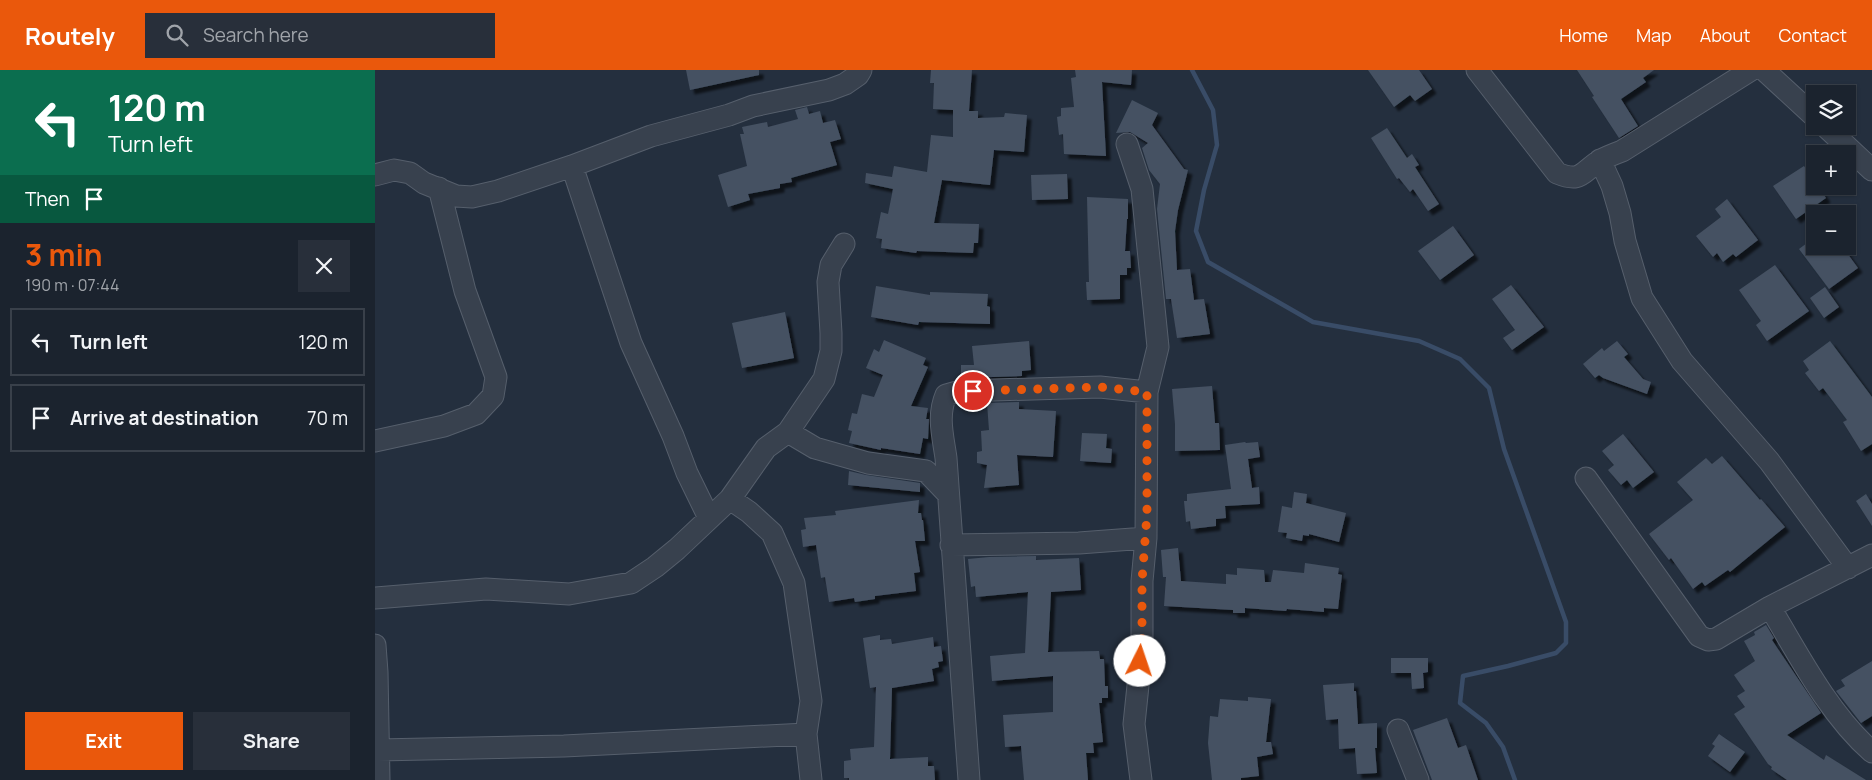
<!DOCTYPE html>
<html lang="en">
<head>
<meta charset="utf-8">
<style>
  body { margin:0; font-family:Manrope,sans-serif; background:#282f3a; color:#f1f3f6; height:100vh; display:flex; flex-direction:column; font-size:19px; white-space:nowrap }
  * { box-sizing:border-box; margin:0 }
  p { font-size:16px; color:#a0a4aa }
  .icon { flex:none; width:28px; height:28px; fill:none; stroke:currentColor; stroke-width:2; stroke-linecap:round; stroke-linejoin:round }
  .map { position:relative; flex:1; overflow:hidden }
  .drawer { display:flex; flex-direction:column; background:#1b232e; width:375px }
  .drawer>* { flex:none }
  .hud { background:#0b6e4f; color:#fff; overflow:hidden }
  .fabs { position:absolute; left:1431px; top:15px; display:grid; gap:10px }
  .fabs a { display:grid; place-items:center; width:50px; height:50px; border-radius:0px; background:#1b232e; box-shadow:0 1px 4px #0004,0 0 0 1px #39404a; font-size:25px }
  .pin { position:absolute; display:grid; place-items:center; width:42px; height:42px; color:#fff; margin:-21px; border:2px solid #fff; border-radius:50%; box-shadow:0 1px 5px #0007 }
  .me { position:absolute; width:55px; margin:-28px; rotate:4deg; stroke-linejoin:round; filter:drop-shadow(0 0 4px #0008) }
  .turn { display:flex; align-items:center; gap:18px; height:105px; padding:0 25px; font-size:22px }
  .turn .icon { width:65px; height:65px; stroke-width:2.5 }
  .turn b { display:block; font-size:35px; line-height:42px }
  .then { display:flex; align-items:center; height:48px; padding:0 25px; background:#0003; gap:10px; font-size:19px }
  .round { display:grid; place-items:center; flex:none; width:52px; height:52px; border-radius:0px; background:#282f3a }
  .head { display:flex; align-items:center; justify-content:space-between; height:85px; padding:0 25px }
  h1 { font-size:30px; font-weight:700; line-height:38px; color:#ea580c }
  .action { display:flex; gap:10px; margin-top:auto; padding:10px 25px }
  .action a { flex:1; height:58px; border-radius:0px; background:#ea580c; color:#fff; font-size:20px; font-weight:700; line-height:58px; text-align:center }
  .action a+a { background:#282f3a; color:#f1f3f6 }
  ul { padding:0; list-style:none }
  li { display:flex; align-items:center; gap:15px; height:68px; margin:0 10px 8px; padding:0 15px; border:2px solid #39404a; border-radius:0px }
  li div { flex:1 }
  li b { display:block; font-size:19px }
  li em { font-style:normal }
  header { display:flex; align-items:center; gap:30px; box-sizing:border-box; height:70px; padding:0 25px; background:#ea580c; color:#fff }
  header strong { font-size:24px }
  nav { display:flex; gap:28px; margin-inline-start:auto; font-size:18px }
  .search { width:350px; height:45px; background:#282f3a; display:flex; align-items:center; gap:12px; box-sizing:border-box; padding:0 18px; border-radius:0px; color:#a0a4aa; font-size:19px }
  main { display:flex; flex:1; min-height:0 }
  .map>svg:first-child { display:block }
</style>
</head>
<body>
<header>
<strong>Routely</strong>
<div class="search"><svg class="icon" aria-label="search" viewBox="0 0 24 24"><circle cx="10" cy="10" r="6"/><path d="M15 15l6 6"/></svg>Search here</div>
<nav><a>Home</a><a>Map</a><a>About</a><a>Contact</a></nav>
</header>
<main>
<section class="drawer">
<div class="hud">
<div class="turn"><svg class="icon" aria-label="left" viewBox="0 0 24 24"><path d="M17 20v-9H6M10 6l-5 5 5 5"/></svg><div><b>120 m</b>Turn left</div></div>
<div class="then">Then<svg class="icon" aria-label="arrive" viewBox="0 0 24 24"><path d="M6 21V4h12l-3 4 3 4H6"/></svg></div>
</div>
<div class="head"><div><h1>3 min</h1><p>190 m · 07:44</p></div><a class="round"><svg class="icon" aria-label="close" viewBox="0 0 24 24"><path d="M6 6l12 12M18 6L6 18"/></svg></a></div>
<ul>
<li><svg class="icon" aria-label="left" viewBox="0 0 24 24"><path d="M17 20v-9H6M10 6l-5 5 5 5"/></svg><div><b>Turn left</b></div><em>120 m</em></li>
<li><svg class="icon" aria-label="arrive" viewBox="0 0 24 24"><path d="M6 21V4h12l-3 4 3 4H6"/></svg><div><b>Arrive at destination</b></div><em>70 m</em></li>
</ul>
<div class="action"><a>Exit</a><a>Share</a></div>
</section>
<div class="map">
<svg width="1497" height="710" viewBox="0 0 1497 710">
  <defs>
    <filter id="shadow"><feDropShadow dx="4.5" dy="4.5" stdDeviation="1" flood-color="#0009"/></filter>
  </defs>
  <rect width="100%" height="100%" fill="#242f3e"/>
  <g fill="none" stroke-linecap="round" stroke-linejoin="round">
    <path stroke="#394c67" stroke-width="4.5" d="M 817,0 L 838,40 L 842,75 L 829,120 L 821,161 L 833,192 L 938,252 L 1044,271 L 1085,289 L 1114,318 L 1129,379 L 1191,552 L 1191,573 L 1181,583 L 1133,596 L 1088,606 L 1085,633 L 1111,653 L 1128,677 L 1140,710"/>
  </g>
  <path fill="#455162" filter="url(#shadow)" d="M 311,0 L 384,0 L 384,5 L 315,20 Z
    M 556,0 L 597,0 L 594,41 L 603,41 L 603,48 L 629,47 L 630,43 L 652,45 L 649,82 L 619,80 L 615,115 L 567,110 L 559,153 L 604,154 L 603,173 L 599,173 L 598,183 L 542,181 L 541,183 L 506,178 L 507,169 L 501,168 L 506,142 L 513,144 L 518,119 L 490,113 L 491,103 L 517,107 L 519,96 L 552,102 L 556,65 L 578,67 L 578,40 L 558,39 L 559,13 L 555,13 Z
    M 700,0 L 757,0 L 756,15 L 727,12 L 731,86 L 689,84 L 688,64 L 684,65 L 682,47 L 686,46 L 686,38 L 699,37 L 696,8 L 701,7 Z
    M 993,0 L 1044,0 L 1057,19 L 1040,31 L 1035,25 L 1019,37 Z
    M 1202,0 L 1279,0 L 1268,8 L 1271,12 L 1246,29 L 1263,56 L 1244,68 L 1217,27 L 1219,26 Z
    M 757,30 L 783,43 L 777,55 L 809,99 L 813,100 L 803,140 L 800,161 L 802,200 L 815,199 L 819,230 L 829,229 L 835,264 L 802,268 L 796,229 L 791,229 L 782,139 L 785,114 L 774,100 L 767,78 L 773,73 L 755,62 L 741,63 Z
    M 432,37 L 434,44 L 445,41 L 448,53 L 460,50 L 466,69 L 455,72 L 462,95 L 416,108 L 417,112 L 405,114 L 405,118 L 373,124 L 375,130 L 353,137 L 343,105 L 372,96 L 365,64 L 369,64 L 367,57 L 392,52 L 393,57 L 423,49 L 420,40 Z
    M 1012,58 L 1032,88 L 1037,84 L 1044,95 L 1040,97 L 1064,134 L 1053,141 L 1038,119 L 1035,122 L 1024,108 L 1022,109 L 996,68 Z
    M 1429,96 L 1440,112 L 1440,116 L 1443,116 L 1451,128 L 1421,149 L 1398,116 Z
    M 692,104 L 693,129 L 657,130 L 656,105 Z
    M 712,127 L 753,129 L 753,149 L 752,149 L 750,181 L 755,181 L 756,198 L 752,198 L 752,205 L 745,205 L 745,229 L 712,230 L 711,212 L 714,212 Z
    M 1352,129 L 1383,170 L 1361,187 L 1358,184 L 1348,192 L 1342,183 L 1338,187 L 1321,166 L 1346,147 L 1340,139 Z
    M 1078,156 L 1099,185 L 1065,210 L 1043,181 Z
    M 1440,167 L 1440,176 L 1467,176 L 1483,198 L 1454,219 L 1424,179 Z
    M 1400,195 L 1434,241 L 1392,271 L 1381,255 L 1386,251 L 1364,220 Z
    M 1136,215 L 1169,257 L 1137,280 L 1128,268 L 1140,260 L 1117,229 Z
    M 501,216 L 555,225 L 555,222 L 613,224 L 612,236 L 615,237 L 615,254 L 544,252 L 543,255 L 496,247 Z
    M 1450,217 L 1464,237 L 1449,248 L 1435,228 Z
    M 410,242 L 419,288 L 367,298 L 357,253 Z
    M 509,270 L 551,288 L 548,295 L 553,297 L 536,336 L 553,338 L 551,349 L 554,349 L 553,369 L 548,368 L 545,384 L 506,378 L 506,380 L 474,373 L 477,361 L 473,360 L 477,343 L 482,344 L 487,324 L 499,327 L 508,305 L 491,298 L 499,279 L 504,282 Z
    M 654,271 L 656,300 L 647,301 L 647,306 L 586,308 L 586,295 L 599,295 L 597,276 Z
    M 1242,271 L 1253,284 L 1249,287 L 1268,309 L 1276,312 L 1272,324 L 1228,308 L 1224,305 L 1220,308 L 1208,294 L 1227,278 L 1229,281 Z
    M 1455,271 L 1497,327 L 1497,374 L 1486,381 L 1468,352 L 1472,350 L 1448,318 L 1444,321 L 1430,303 L 1434,300 L 1428,291 Z
    M 837,316 L 840,353 L 844,353 L 845,380 L 800,381 L 800,354 L 797,319 Z
    M 644,332 L 644,339 L 681,341 L 678,387 L 642,385 L 644,415 L 609,418 L 612,395 L 602,393 L 602,382 L 607,381 L 606,361 L 614,360 L 612,333 Z
    M 707,363 L 732,364 L 731,378 L 737,379 L 736,393 L 705,391 Z
    M 1248,364 L 1279,402 L 1258,418 L 1252,410 L 1246,415 L 1233,400 L 1239,395 L 1227,381 Z
    M 870,372 L 871,373 L 883,372 L 885,387 L 873,389 L 877,418 L 884,417 L 885,434 L 850,436 L 851,448 L 841,449 L 841,456 L 816,459 L 815,451 L 811,452 L 809,431 L 812,431 L 812,424 L 856,419 L 850,375 Z
    M 1347,386 L 1385,430 L 1386,429 L 1410,457 L 1355,502 L 1353,500 L 1330,516 L 1327,512 L 1318,519 L 1296,488 L 1294,490 L 1274,464 L 1318,430 L 1302,412 L 1331,388 L 1337,394 Z
    M 474,401 L 491,405 L 545,413 L 545,422 L 473,415 Z
    M 919,422 L 932,424 L 931,433 L 971,443 L 964,472 L 934,464 L 934,466 L 928,465 L 927,471 L 911,468 L 912,463 L 903,462 L 907,436 L 917,438 Z
    M 1491,424 L 1497,434 L 1497,456 L 1481,431 Z
    M 544,430 L 543,443 L 546,443 L 547,450 L 548,450 L 550,471 L 540,471 L 545,502 L 539,503 L 541,521 L 500,526 L 500,529 L 480,532 L 479,528 L 454,532 L 450,507 L 446,508 L 441,475 L 428,477 L 426,460 L 431,459 L 429,448 L 461,445 L 460,441 Z
    M 803,478 L 806,511 L 851,514 L 851,504 L 862,505 L 862,498 L 889,500 L 890,512 L 896,512 L 898,500 L 929,503 L 930,493 L 964,498 L 963,504 L 967,505 L 963,539 L 949,538 L 949,542 L 912,539 L 911,541 L 870,538 L 870,543 L 858,543 L 858,540 L 789,536 L 791,507 L 788,507 L 786,480 Z
    M 661,486 L 661,490 L 704,488 L 706,520 L 676,522 L 673,582 L 724,581 L 725,589 L 729,589 L 730,616 L 733,616 L 733,628 L 727,628 L 727,633 L 724,633 L 728,672 L 718,673 L 719,683 L 711,683 L 713,710 L 649,710 L 646,676 L 630,677 L 628,645 L 678,642 L 678,606 L 617,611 L 615,586 L 650,583 L 653,522 L 601,527 L 600,516 L 596,517 L 593,489 L 614,487 Z
    M 1391,555 L 1399,568 L 1397,570 L 1446,643 L 1412,665 L 1449,690 L 1451,685 L 1491,710 L 1412,710 L 1396,699 L 1397,697 L 1393,694 L 1359,644 L 1370,637 L 1362,626 L 1370,621 L 1359,605 L 1380,591 L 1369,571 L 1380,565 L 1379,562 Z
    M 505,565 L 505,570 L 516,569 L 517,574 L 558,567 L 559,577 L 566,576 L 568,591 L 563,592 L 564,597 L 557,599 L 559,611 L 517,618 L 515,689 L 553,687 L 553,696 L 559,696 L 560,710 L 474,710 L 474,708 L 469,708 L 469,691 L 476,690 L 475,679 L 499,677 L 501,617 L 495,618 L 488,568 Z
    M 1016,588 L 1053,588 L 1053,602 L 1048,603 L 1049,618 L 1037,619 L 1036,603 L 1016,603 Z
    M 1497,591 L 1497,646 L 1486,653 L 1461,621 L 1470,616 L 1466,610 Z
    M 979,613 L 979,621 L 981,621 L 983,654 L 1002,653 L 1002,678 L 1000,678 L 1002,703 L 982,704 L 980,678 L 964,679 L 963,649 L 951,650 L 948,615 Z
    M 873,627 L 896,629 L 891,672 L 896,672 L 898,684 L 882,687 L 884,706 L 866,708 L 866,710 L 837,710 L 833,673 L 835,646 L 843,647 L 845,629 L 873,631 Z
    M 1072,648 L 1083,678 L 1091,675 L 1103,710 L 1057,710 L 1038,660 Z
    M 1344,664 L 1370,682 L 1355,702 L 1333,686 L 1340,676 L 1337,674 Z"/>
  <g fill="none" stroke-linecap="round" stroke-linejoin="round">
    <g stroke="#565f6c" stroke-width="23">
      <path id="minor" d="M 1102,0 L 1182,103 C 1206,113 1206,103 1224,91 C 1231,87 1239,84 1247,81 L 1376,0
        M 1389,0 L 1440,47
        M 1450,56 L 1497,100
        M 752,74 L 767,119 L 783,277 L 772,322 L 771,468 L 767,511 L 767,577 L 759,654 L 766,710
        M 1225,90 L 1237,116 L 1245,143 L 1250,171 L 1267,228 L 1307,291 L 1394,391 L 1473,498
        M 197,96 L 256,273 L 298,366 L 312,403 L 334,448
        M 0,105 L 19,100 L 35,103 L 49,113 L 81,126 L 97,127 L 123,121 L 197,96 L 276,66 L 354,45 L 378,36 L 454,20 L 470,14 L 483,5 L 486,0
        M 413,362 L 440,378 L 493,393 L 551,401 L 573,424
        M 0,371 L 69,356 L 101,344 L 118,326 L 121,307 L 90,221 L 64,118
        M 1211,408 L 1324,566 L 1333,570 L 1341,569 L 1395,537 L 1497,485
        M 355,429 L 374,442 L 397,463 L 419,513 L 436,631 L 431,664 L 436,710
        M 576,475 L 704,473 L 771,468
        M 0,528 L 111,519 L 194,524 L 256,513 L 280,497 L 302,479 L 355,429 L 391,378 L 413,362 L 449,309 L 456,281 L 456,263 L 453,212 L 456,195 L 469,174
        M 1395,537 C 1424,586 1454,644 1497,682
        M 0,575 L 2,602 L 4,710
        M 1023,660 L 1043,710
        M 3,680 L 189,676 L 431,664
        M 594,710 L 571,388 C 568,366 562,346 571,325 L 585,321 L 725,317 L 772,322"/>
    </g>
    <use href="#minor" stroke="#38414e" stroke-width="21"/>
  </g>
  <g fill="none" stroke-linecap="round" stroke-linejoin="round">
    <path stroke="#ea580c" stroke-width="9" stroke-dasharray="0 16.2" d="M 598,321 L 725,317 L 772,322 L 772,444 L 767,511 L 767,576 L 765,591"/>
  </g>
</svg>
<div class="fabs">
<a><svg class="icon" aria-label="layers" viewBox="0 0 24 24"><path d="M12 4l9 5-9 5-9-5zM3 14l9 5 9-5"/></svg></a>
<a>+</a>
<a>−</a>
</div>
<div class="pin" style="left:598px;top:321px;background:#d93025"><svg class="icon" aria-label="arrive" viewBox="0 0 24 24"><path d="M6 21V4h12l-3 4 3 4H6"/></svg></div>
<svg class="me" style="left:765px;top:591px" viewBox="-20 -20 40 40"><circle r="19" fill="#fff"/><path d="M0-13L10 11 0 6-10 11z" fill="#ea580c"/></svg>
</div>
</main>
</body>
</html>
